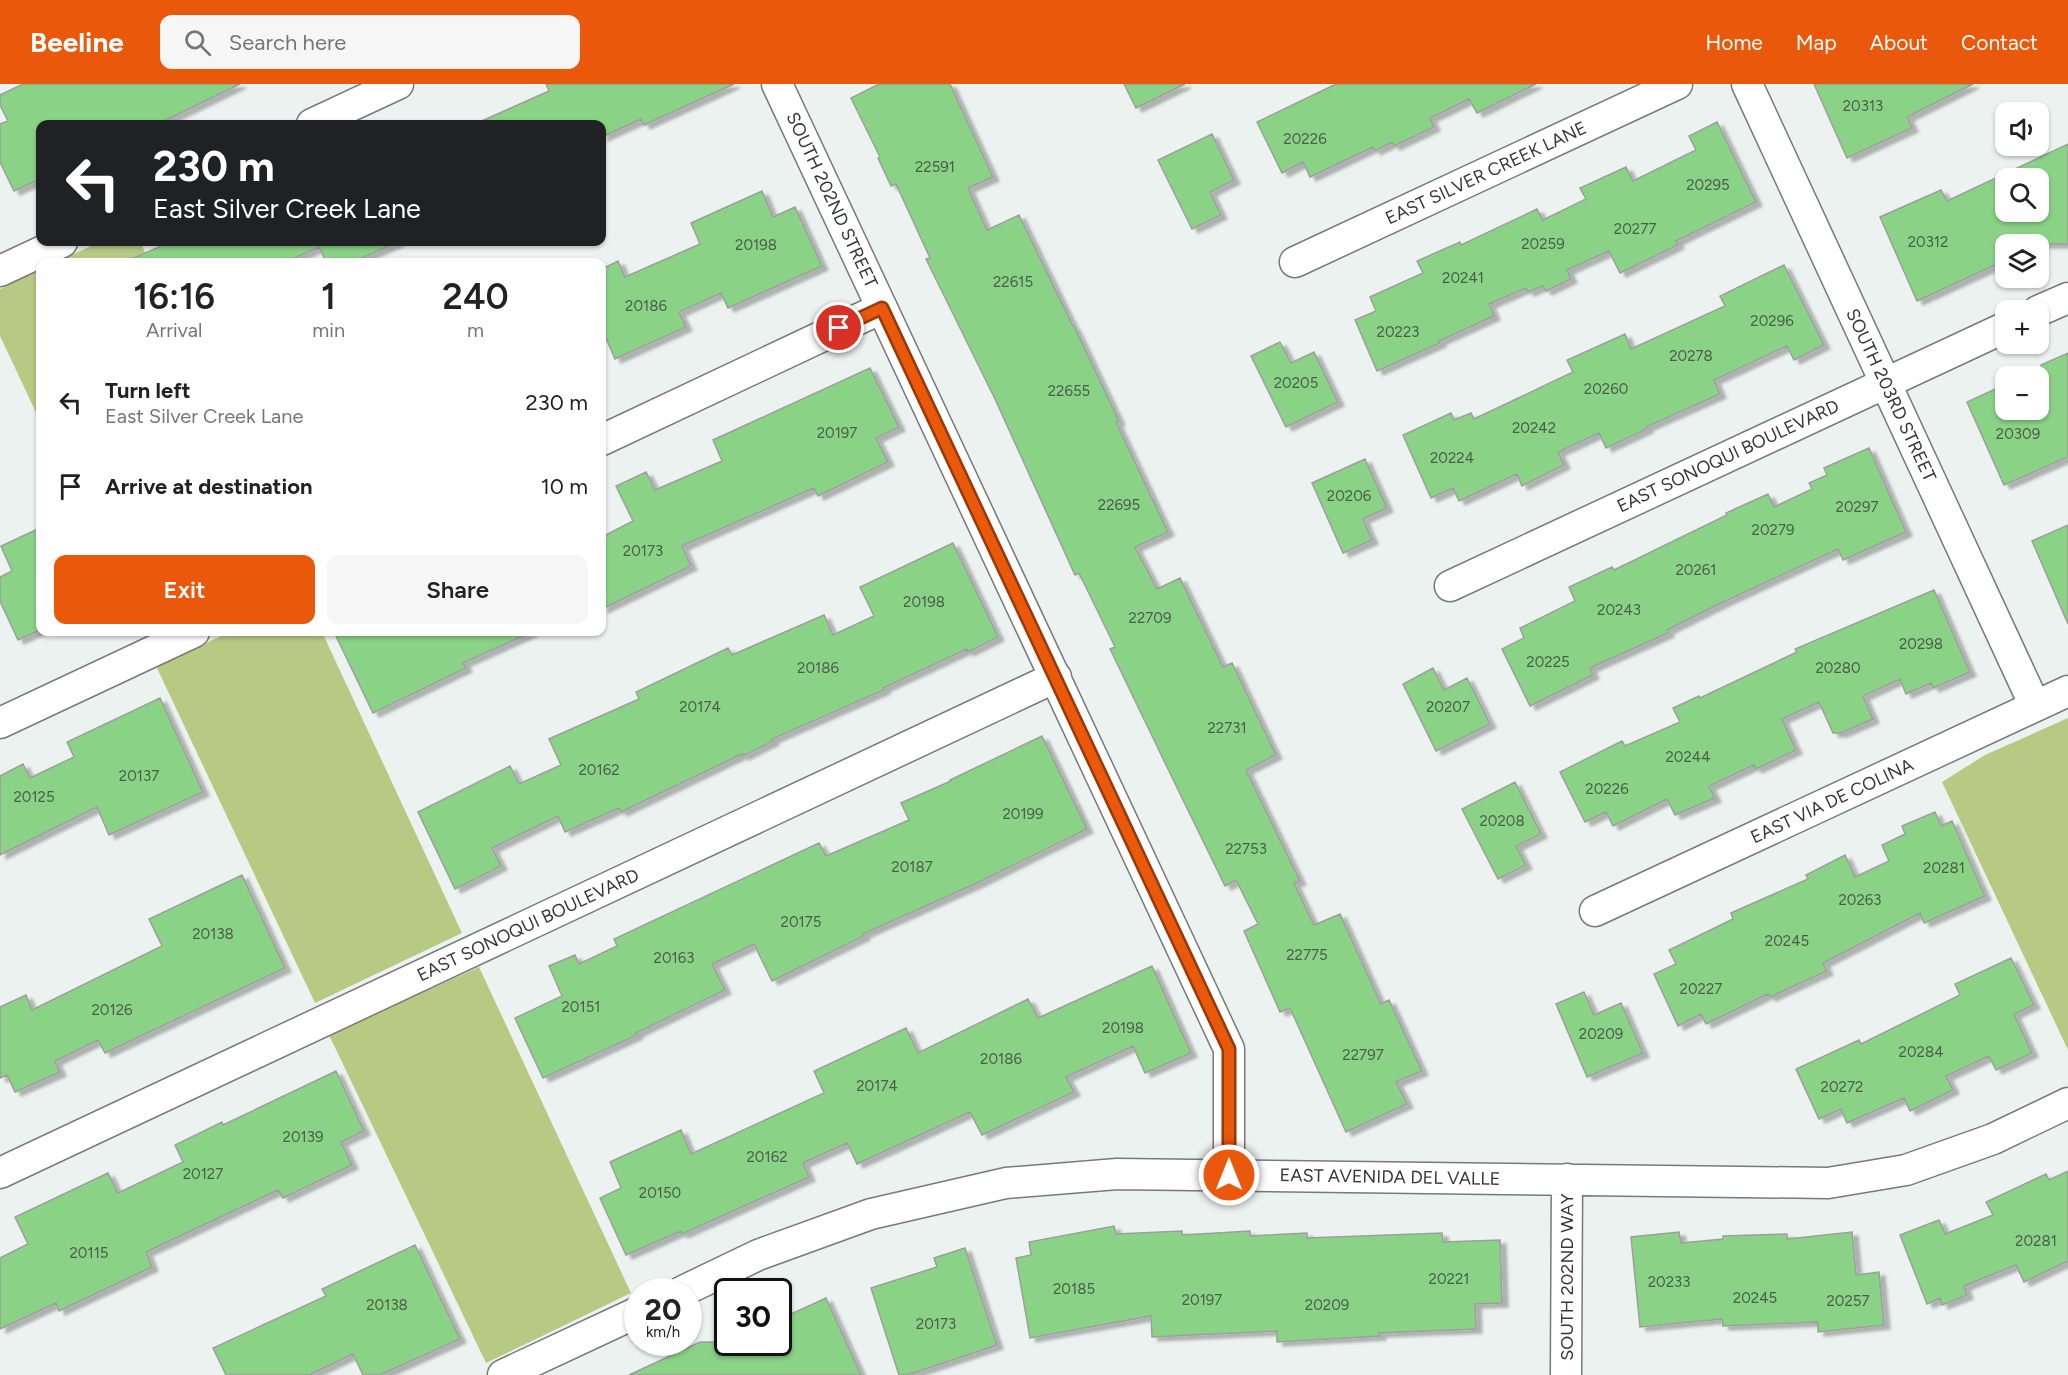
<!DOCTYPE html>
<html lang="en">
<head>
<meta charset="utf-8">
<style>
  body { margin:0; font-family:Figtree,sans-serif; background:#f6f6f6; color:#222; height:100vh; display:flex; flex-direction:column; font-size:22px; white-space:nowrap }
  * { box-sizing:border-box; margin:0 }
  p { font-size:20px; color:#767676 }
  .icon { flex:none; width:33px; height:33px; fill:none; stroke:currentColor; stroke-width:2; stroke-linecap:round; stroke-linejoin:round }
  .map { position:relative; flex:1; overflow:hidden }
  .details { position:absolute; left:36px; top:174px; width:570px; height:378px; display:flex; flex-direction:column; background:#fff; border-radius:12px; box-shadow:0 2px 4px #0004 }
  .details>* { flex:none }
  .hud { position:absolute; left:36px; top:36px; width:570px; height:126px; border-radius:12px; box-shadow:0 2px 4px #0004; background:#202124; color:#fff; overflow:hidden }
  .tools { position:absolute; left:1995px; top:18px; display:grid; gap:12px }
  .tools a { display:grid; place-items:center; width:54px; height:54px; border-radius:12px; background:#fff; box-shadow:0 2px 4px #0004; font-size:30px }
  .speed { position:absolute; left:624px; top:1194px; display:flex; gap:12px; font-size:30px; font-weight:700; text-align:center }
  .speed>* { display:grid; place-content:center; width:78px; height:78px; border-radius:50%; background:#fff; box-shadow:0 2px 4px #0004; line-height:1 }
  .speed small { font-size:15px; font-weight:400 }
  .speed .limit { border:3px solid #111; border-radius:9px; background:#fff; color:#111 }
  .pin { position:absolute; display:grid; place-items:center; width:51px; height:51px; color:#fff; margin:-26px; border:3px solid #fff; border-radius:50%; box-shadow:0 2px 6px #0007 }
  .me { position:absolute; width:66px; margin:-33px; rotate:0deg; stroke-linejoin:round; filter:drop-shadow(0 0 4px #0008) }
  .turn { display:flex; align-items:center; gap:21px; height:126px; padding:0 18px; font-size:27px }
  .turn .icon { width:78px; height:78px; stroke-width:2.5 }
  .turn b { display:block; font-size:42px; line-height:51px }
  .eta { display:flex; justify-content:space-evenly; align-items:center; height:102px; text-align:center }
  .eta b { font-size:36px; font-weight:600; line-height:42px }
  .action { display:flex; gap:12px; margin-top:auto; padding:12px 18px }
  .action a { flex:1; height:69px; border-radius:12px; background:#ea580c; color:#fff; font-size:24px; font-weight:600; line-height:69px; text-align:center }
  .action a+a { background:#f6f6f6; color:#222 }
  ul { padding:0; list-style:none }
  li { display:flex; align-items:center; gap:18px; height:84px; padding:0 18px }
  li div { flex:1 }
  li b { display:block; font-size:22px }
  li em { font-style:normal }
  header { display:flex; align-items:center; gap:36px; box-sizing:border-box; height:84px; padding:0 30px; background:#ea580c; color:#fff }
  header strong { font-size:28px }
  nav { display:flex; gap:33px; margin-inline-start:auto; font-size:21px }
  .search { width:420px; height:54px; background:#f6f6f6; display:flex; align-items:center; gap:15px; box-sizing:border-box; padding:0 21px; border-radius:12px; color:#767676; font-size:22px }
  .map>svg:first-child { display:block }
</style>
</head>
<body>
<header>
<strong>Beeline</strong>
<div class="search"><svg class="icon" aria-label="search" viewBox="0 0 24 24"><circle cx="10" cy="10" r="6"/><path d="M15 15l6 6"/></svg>Search here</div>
<nav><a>Home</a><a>Map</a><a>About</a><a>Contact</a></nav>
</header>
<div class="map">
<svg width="2068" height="1291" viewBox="0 0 2068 1291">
  <defs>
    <filter id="shadow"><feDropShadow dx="6" dy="4" stdDeviation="1.5" flood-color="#0004"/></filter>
  </defs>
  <rect width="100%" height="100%" fill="#ecf2ef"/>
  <path fill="#b7ca84" d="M 100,158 L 140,158 L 150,178 L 56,178 Z
    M 40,186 L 40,337 L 0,252 L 0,205 Z
    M 230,548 L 322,548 L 462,849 L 315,919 L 156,582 Z
    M 2068,634 L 2068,966 L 1942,698 L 1985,671 Z
    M 479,883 L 631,1209 L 486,1279 L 329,951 Z"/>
  <path fill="#8ad286" stroke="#9ca09b" stroke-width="1.5" fill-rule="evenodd" filter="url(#shadow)" d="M 23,0 L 240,0 L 158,40 L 40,40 L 40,95 L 14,107 L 0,78 L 0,40 L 8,37 L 0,21 L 0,11 Z
    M 546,0 L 734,0 L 644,41 L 641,35 L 602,53 L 602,40 L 475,40 L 549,7 Z
    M 879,0 L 950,0 L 993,93 L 968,104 L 987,146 L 1019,131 L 1073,242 L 1074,242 L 1119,337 L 1116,338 L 1168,448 L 1135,463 L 1157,505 L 1180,494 L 1223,583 L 1232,579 L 1276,671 L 1246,686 L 1300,797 L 1294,799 L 1314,841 L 1340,830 L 1381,920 L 1389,916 L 1422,987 L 1396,998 L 1407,1020 L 1346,1048 L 1290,924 L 1280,928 L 1244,847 L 1258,840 L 1236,796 L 1225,802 L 1183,716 L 1110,565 L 1115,563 L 1079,489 L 1075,491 L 995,315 L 926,175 L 930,174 L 896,100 L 891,102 L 878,74 L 880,73 L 851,14 Z
    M 1124,0 L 1185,0 L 1136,24 Z
    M 1336,0 L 1536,0 L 1477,29 L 1469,15 L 1430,34 L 1434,43 L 1394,62 L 1392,58 L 1375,67 L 1373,63 L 1310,93 L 1303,78 L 1282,89 L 1257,38 Z
    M 1814,0 L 1973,0 L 1907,33 L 1912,44 L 1847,74 Z
    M 1717,38 L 1756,118 L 1676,157 L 1678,161 L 1620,189 L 1609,167 L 1567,186 L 1571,195 L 1546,207 L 1543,202 L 1528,208 L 1526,204 L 1489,220 L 1494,232 L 1439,257 L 1440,259 L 1377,287 L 1355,236 L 1376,227 L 1370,213 L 1423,189 L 1417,177 L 1460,158 L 1461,161 L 1537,125 L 1543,136 L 1586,115 L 1580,104 L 1626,83 L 1633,97 L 1696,66 L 1689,52 Z
    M 1212,50 L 1234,96 L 1210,108 L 1221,131 L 1192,145 L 1158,76 Z
    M 2068,60 L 2068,160 L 2006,160 L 2006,176 L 1917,217 L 1880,133 L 1941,106 L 1947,117 ZM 2006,94 L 2038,94 L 2038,128 L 2006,128 Z
    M 762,107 L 773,133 L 795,123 L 822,182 L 728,224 L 721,209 L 679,228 L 686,243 L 615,275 L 602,245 L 602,185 L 618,177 L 625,193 L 700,160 L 691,139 Z
    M 170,158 L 398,158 L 353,178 L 326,178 L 319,163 L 286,178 L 125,178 Z
    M 1784,181 L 1824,261 L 1794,276 L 1787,262 L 1714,296 L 1720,310 L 1646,343 L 1647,345 L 1606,364 L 1599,349 L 1558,368 L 1564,381 L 1522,402 L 1517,390 L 1459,417 L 1453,404 L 1431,414 L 1403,351 L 1451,329 L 1454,336 L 1471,329 L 1474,335 L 1573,288 L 1567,276 L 1625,250 L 1631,265 L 1725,222 L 1720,212 Z
    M 1280,258 L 1291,279 L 1314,268 L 1338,318 L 1286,343 L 1251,272 Z
    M 2068,269 L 2068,373 L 2004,401 L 1967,318 L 2006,300 L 2006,326 L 2038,326 L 2038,292 L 2023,292 L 2042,284 L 2041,281 Z
    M 870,284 L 899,343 L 876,354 L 888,378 L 818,412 L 814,404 L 682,462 L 691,482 L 602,525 L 602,453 L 633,437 L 616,402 L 646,388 L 655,406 L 722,377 L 713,356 Z
    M 1869,364 L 1906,448 L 1843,476 L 1838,465 L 1721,519 L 1667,546 L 1668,549 L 1590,584 L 1593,591 L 1530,622 L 1502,565 L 1524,554 L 1520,544 L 1575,517 L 1569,503 L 1612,483 L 1614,486 L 1727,431 L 1726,429 L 1768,410 L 1774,423 L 1812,405 L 1809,399 L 1827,391 L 1824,384 Z
    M 1365,375 L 1387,424 L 1363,435 L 1372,456 L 1343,469 L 1312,399 Z
    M 2068,441 L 2068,540 L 2032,457 Z
    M 40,444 L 40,546 L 18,556 L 0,517 L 0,493 L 12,487 L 1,462 Z
    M 953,459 L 998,553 L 968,568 L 967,565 L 883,604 L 884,606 L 772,655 L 773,657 L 743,672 L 742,670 L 621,728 L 619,724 L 565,748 L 558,732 L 492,764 L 501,782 L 455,805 L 418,728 L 510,682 L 519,700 L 561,681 L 549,655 L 639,615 L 636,608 L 728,564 L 732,571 L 824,531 L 833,551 L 874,532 L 860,503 Z
    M 1934,506 L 1970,588 L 1933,604 L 1931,599 L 1906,610 L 1900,595 L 1863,612 L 1873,635 L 1841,649 L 1833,649 L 1819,618 L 1782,635 L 1796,666 L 1756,685 L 1754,681 L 1709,702 L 1715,714 L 1675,731 L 1667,715 L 1613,742 L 1606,728 L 1585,738 L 1560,688 L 1622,657 L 1625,662 L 1680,638 L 1673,624 L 1699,612 L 1700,614 L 1797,568 L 1795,565 Z
    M 334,548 L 532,548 L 463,579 L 466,584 L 373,629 Z
    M 1433,584 L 1444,606 L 1467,594 L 1490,640 L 1436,667 L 1403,600 Z
    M 160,614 L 203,708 L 109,751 L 97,723 L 0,771 L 0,692 L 23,680 L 30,694 L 74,673 L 67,658 Z
    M 1042,652 L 1087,745 L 975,800 L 863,850 L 864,852 L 772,897 L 754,860 L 712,880 L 725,906 L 636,949 L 637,951 L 543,994 L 515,934 L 562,912 L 549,882 L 575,871 L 579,880 L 617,862 L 614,855 L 819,759 L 826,772 L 909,736 L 901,719 L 951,697 L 950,696 Z
    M 1515,698 L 1541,750 L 1516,762 L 1526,781 L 1498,795 L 1462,725 Z
    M 1935,728 L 1941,742 L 1952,737 L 1985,812 L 1924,839 L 1920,829 L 1823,879 L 1827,887 L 1770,913 L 1768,910 L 1706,940 L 1701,930 L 1678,942 L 1654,890 L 1676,880 L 1669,866 L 1733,835 L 1731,829 L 1808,795 L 1806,791 L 1845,771 L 1855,793 L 1889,777 L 1882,761 L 1905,750 L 1902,742 Z
    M 242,791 L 285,884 L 105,969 L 98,956 L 55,977 L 60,988 L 15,1008 L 7,991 L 0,994 L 0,923 L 26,911 L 32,926 L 162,862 L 149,835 Z
    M 2011,874 L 2034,921 L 2014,930 L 2032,969 L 1996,986 L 1989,972 L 1946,992 L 1953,1006 L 1910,1027 L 1904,1014 L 1847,1039 L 1841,1025 L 1819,1035 L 1796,985 L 1859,956 L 1861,960 L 1960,911 L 1955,900 Z
    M 1152,882 L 1191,969 L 1145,989 L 1133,962 L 1066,993 L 1074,1008 L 982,1051 L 970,1028 L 857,1080 L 847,1059 L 803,1079 L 809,1093 L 682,1150 L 681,1147 L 626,1171 L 600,1114 L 621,1104 L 610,1078 L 681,1046 L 691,1070 L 824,1009 L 814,987 L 906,944 L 918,969 L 1028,915 L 1038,934 Z
    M 1584,908 L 1594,931 L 1621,919 L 1643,969 L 1587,993 L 1556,920 Z
    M 336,987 L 364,1047 L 341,1058 L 352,1081 L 283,1114 L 278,1106 L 146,1168 L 152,1183 L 59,1227 L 56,1219 L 0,1245 L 0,1174 L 28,1160 L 15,1133 L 108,1089 L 118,1109 L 183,1078 L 175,1061 L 222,1038 L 223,1041 Z
    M 2068,1087 L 2068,1177 L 2024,1198 L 2016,1181 L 1964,1202 L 1967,1211 L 1942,1221 L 1940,1214 L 1927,1220 L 1900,1151 L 1939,1136 L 1945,1150 L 1993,1131 L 1986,1118 L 2046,1090 L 2049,1096 Z
    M 1114,1142 L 1116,1150 L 1182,1147 L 1182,1151 L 1250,1147 L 1250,1152 L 1307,1149 L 1307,1154 L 1442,1149 L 1443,1158 L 1500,1156 L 1502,1219 L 1475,1220 L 1476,1245 L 1379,1249 L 1380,1252 L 1277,1258 L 1277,1247 L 1152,1253 L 1151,1232 L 1030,1254 L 1016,1174 L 1031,1171 L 1029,1158 Z
    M 1679,1148 L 1681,1159 L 1723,1155 L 1723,1152 L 1787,1150 L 1787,1155 L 1852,1148 L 1856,1191 L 1879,1188 L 1884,1241 L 1818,1248 L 1818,1238 L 1723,1242 L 1722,1235 L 1640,1243 L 1631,1153 Z
    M 415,1161 L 460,1255 L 380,1291 L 363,1291 L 353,1270 L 309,1291 L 226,1291 L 213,1264 L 326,1212 L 322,1205 Z
    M 965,1164 L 997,1261 L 907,1291 L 899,1291 L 871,1204 L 937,1183 L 934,1174 Z
    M 826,1214 L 861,1291 L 629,1291 L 700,1258 L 778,1258 L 778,1236 Z"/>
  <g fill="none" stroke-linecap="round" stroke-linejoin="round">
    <g stroke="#757b78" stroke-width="33">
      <path id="minor" d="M 777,0 L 1229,965 L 1229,1091
        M 1747,0 L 2035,622
        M 312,40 L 398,0
        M 1295,178 L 1677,0
        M 0,187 L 62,158
        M 2038,227 L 2068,214
        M 602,356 L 882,224
        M 1450,502 L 2006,243
        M 0,639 L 194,548
        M 1595,827 L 2068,607
        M 0,1089 L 1056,593
        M 681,1208 L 758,1171 L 871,1130 L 1006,1099 L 1117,1090 L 1828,1099 L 1906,1086 L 1993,1055 L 2068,1019
        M 503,1291 L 638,1228
        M 1566,1291 L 1567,1095"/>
    </g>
    <use href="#minor" stroke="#fff" stroke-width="30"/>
  </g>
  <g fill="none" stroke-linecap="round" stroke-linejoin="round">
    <g stroke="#983908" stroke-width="15">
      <path id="route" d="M 839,244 L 882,224 L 1229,965 L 1229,1091"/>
    </g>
    <use href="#route" stroke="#ea580c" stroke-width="10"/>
  </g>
  <g text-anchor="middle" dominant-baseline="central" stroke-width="5" stroke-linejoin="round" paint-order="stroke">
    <g font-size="15" fill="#4a5e4a">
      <text x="1863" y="22">20313</text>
      <text x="1305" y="55">20226</text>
      <text x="935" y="83">22591</text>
      <text x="1708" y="101">20295</text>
      <text x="1635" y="145">20277</text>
      <text x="1928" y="158">20312</text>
      <text x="1543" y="160">20259</text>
      <text x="756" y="161">20198</text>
      <text x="1463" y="194">20241</text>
      <text x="1013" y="198">22615</text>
      <text x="646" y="222">20186</text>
      <text x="1772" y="237">20296</text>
      <text x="1398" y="248">20223</text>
      <text x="1691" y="272">20278</text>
      <text x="1296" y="299">20205</text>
      <text x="1606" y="305">20260</text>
      <text x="1069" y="307">22655</text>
      <text x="1534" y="344">20242</text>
      <text x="837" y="349">20197</text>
      <text x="2018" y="350">20309</text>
      <text x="1452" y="374">20224</text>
      <text x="1349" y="412">20206</text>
      <text x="1119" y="421">22695</text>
      <text x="1857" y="423">20297</text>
      <text x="1773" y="446">20279</text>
      <text x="643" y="467">20173</text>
      <text x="1696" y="486">20261</text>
      <text x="924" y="518">20198</text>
      <text x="1619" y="526">20243</text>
      <text x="1150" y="534">22709</text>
      <text x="1921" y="560">20298</text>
      <text x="1548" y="578">20225</text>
      <text x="818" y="584">20186</text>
      <text x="1838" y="584">20280</text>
      <text x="700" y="623">20174</text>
      <text x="1448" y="623">20207</text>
      <text x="1227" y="644">22731</text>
      <text x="1688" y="673">20244</text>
      <text x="599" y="686">20162</text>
      <text x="139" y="692">20137</text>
      <text x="1607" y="705">20226</text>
      <text x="34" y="713">20125</text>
      <text x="1023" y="730">20199</text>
      <text x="1502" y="737">20208</text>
      <text x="1246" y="765">22753</text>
      <text x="912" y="783">20187</text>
      <text x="1944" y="784">20281</text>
      <text x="1860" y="816">20263</text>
      <text x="801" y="838">20175</text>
      <text x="213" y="850">20138</text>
      <text x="1787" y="857">20245</text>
      <text x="1307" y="871">22775</text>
      <text x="674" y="874">20163</text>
      <text x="1701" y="905">20227</text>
      <text x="581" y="923">20151</text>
      <text x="112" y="926">20126</text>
      <text x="1123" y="944">20198</text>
      <text x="1601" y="950">20209</text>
      <text x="1921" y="968">20284</text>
      <text x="1363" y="971">22797</text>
      <text x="1001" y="975">20186</text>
      <text x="877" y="1002">20174</text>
      <text x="1842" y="1003">20272</text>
      <text x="303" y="1053">20139</text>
      <text x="767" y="1073">20162</text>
      <text x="203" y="1090">20127</text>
      <text x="660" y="1109">20150</text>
      <text x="2036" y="1157">20281</text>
      <text x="89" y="1169">20115</text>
      <text x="1449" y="1195">20221</text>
      <text x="1669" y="1198">20233</text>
      <text x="1074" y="1205">20185</text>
      <text x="1755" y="1214">20245</text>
      <text x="1202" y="1216">20197</text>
      <text x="1848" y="1217">20257</text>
      <text x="387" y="1221">20138</text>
      <text x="1327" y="1221">20209</text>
      <text x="936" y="1240">20173</text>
    </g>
    <g font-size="18" fill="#343736" stroke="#fff">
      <text transform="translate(1486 89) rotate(-25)">EAST SILVER CREEK LANE</text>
      <text transform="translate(832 116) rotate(65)">SOUTH 202ND STREET</text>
      <text transform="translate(1891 311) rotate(65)">SOUTH 203RD STREET</text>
      <text transform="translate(1728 372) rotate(-25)">EAST SONOQUI BOULEVARD</text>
      <text transform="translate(1832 717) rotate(-25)">EAST VIA DE COLINA</text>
      <text transform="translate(528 841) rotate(-25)">EAST SONOQUI BOULEVARD</text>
      <text transform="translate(1390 1093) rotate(1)">EAST AVENIDA DEL VALLE</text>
      <text transform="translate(1567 1193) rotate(-90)">SOUTH 202ND WAY</text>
    </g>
  </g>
</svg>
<div class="tools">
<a><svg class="icon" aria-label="sound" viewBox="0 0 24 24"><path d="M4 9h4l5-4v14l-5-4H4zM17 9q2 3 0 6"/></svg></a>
<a><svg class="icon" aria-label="search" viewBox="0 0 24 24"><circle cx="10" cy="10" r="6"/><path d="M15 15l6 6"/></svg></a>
<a><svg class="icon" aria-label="layers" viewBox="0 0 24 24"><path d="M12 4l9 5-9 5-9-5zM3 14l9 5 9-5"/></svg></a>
<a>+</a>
<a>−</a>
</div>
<div class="speed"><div>20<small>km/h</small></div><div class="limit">30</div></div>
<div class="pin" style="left:839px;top:244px;background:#d93025"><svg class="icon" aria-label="arrive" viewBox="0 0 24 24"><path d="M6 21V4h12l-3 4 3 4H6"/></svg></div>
<svg class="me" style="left:1229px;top:1091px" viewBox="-20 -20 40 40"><circle r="17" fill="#ea580c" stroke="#fff" stroke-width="3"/><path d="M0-11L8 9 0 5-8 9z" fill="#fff"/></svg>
<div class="hud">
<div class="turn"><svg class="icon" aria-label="left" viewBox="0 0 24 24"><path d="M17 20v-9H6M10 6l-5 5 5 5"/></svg><div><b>230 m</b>East Silver Creek Lane</div></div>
</div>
<section class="details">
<div class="eta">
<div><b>16:16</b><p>Arrival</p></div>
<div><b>1</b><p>min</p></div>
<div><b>240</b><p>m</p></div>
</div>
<ul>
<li><svg class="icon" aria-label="left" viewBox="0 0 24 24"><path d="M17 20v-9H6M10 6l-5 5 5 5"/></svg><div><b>Turn left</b><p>East Silver Creek Lane</p></div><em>230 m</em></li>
<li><svg class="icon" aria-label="arrive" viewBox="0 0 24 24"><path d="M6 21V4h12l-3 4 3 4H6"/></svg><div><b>Arrive at destination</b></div><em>10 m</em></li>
</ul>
<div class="action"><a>Exit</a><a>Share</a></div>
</section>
</div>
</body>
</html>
